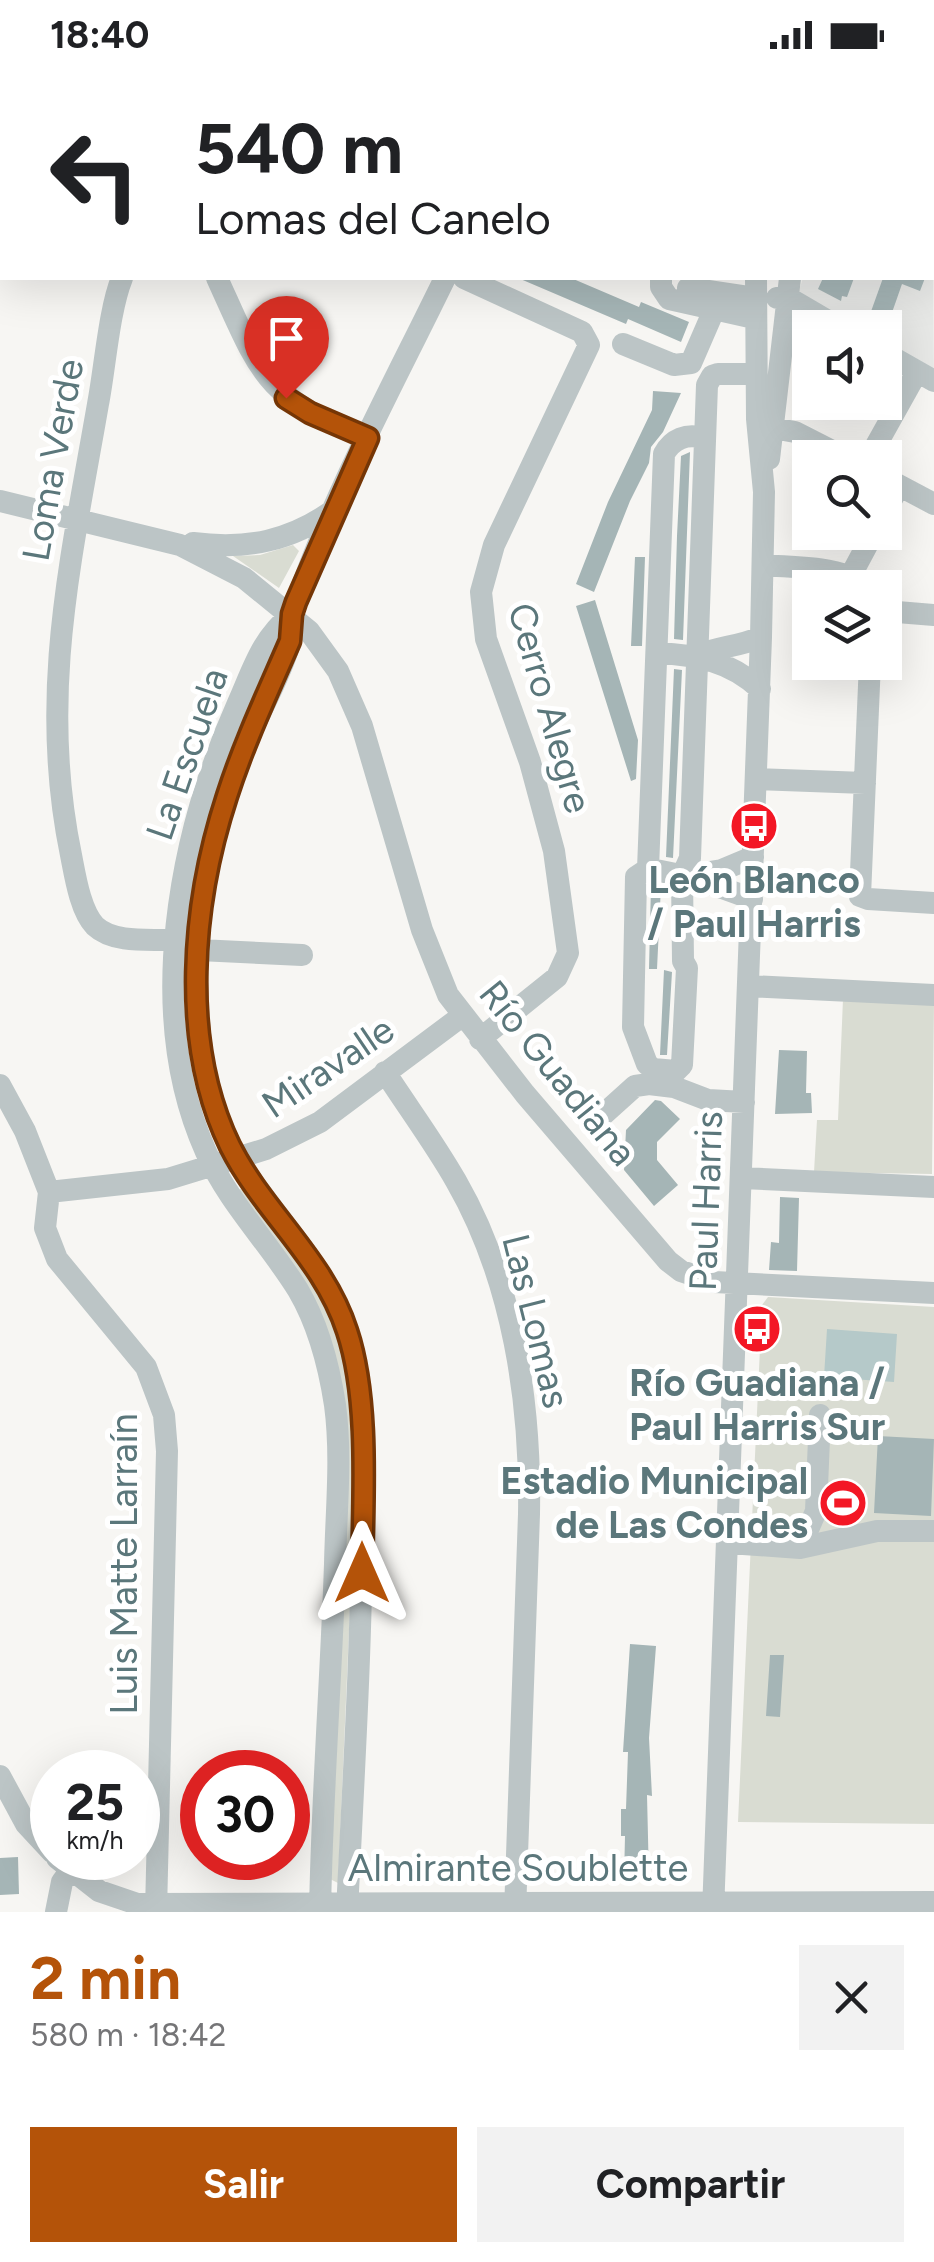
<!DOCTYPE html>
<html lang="es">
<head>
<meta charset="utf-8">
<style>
  body { margin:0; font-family:Figtree,sans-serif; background:#f2f2f2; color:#202124; height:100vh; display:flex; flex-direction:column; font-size:38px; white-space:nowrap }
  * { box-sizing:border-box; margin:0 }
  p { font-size:32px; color:#757577 }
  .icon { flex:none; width:55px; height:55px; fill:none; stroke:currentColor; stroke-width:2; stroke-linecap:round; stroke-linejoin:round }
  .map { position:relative; height:1842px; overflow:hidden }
  .sheet { display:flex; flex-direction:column; background:#fff; flex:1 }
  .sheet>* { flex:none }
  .banner { position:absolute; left:0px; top:0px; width:935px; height:210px; box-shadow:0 10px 40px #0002; background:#fff; color:#202124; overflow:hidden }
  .buttons { position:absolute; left:792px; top:240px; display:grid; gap:20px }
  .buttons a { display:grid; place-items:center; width:110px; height:110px; border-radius:0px; background:#fff; box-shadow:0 10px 40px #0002; font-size:50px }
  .speed { position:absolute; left:30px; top:1680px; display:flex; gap:20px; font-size:50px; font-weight:700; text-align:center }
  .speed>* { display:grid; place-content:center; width:130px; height:130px; border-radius:50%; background:#fff; box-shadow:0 10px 40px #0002; line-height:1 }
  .speed small { font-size:25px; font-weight:400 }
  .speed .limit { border:15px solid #d22; background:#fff; color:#111 }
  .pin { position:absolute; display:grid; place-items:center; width:85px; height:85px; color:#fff; margin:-102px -42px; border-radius:50% 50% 50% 0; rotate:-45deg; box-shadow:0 0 10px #0007 }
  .pin .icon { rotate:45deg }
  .me { position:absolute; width:110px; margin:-55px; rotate:0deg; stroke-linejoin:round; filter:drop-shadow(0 0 8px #0008) }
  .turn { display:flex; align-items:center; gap:35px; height:210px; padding:0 30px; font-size:45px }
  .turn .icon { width:130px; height:130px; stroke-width:2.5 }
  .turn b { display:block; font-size:70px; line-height:85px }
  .round { display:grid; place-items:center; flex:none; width:105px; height:105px; border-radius:0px; background:#f2f2f2 }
  .head { display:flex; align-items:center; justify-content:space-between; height:170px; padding:0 30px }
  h1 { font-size:60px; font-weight:700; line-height:75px; color:#b45309 }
  .primary-button { display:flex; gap:20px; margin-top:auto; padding:20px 30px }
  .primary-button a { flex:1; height:115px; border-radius:0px; background:#b45309; color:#fff; font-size:40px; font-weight:700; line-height:115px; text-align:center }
  .primary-button a+a { background:#f2f2f2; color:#202124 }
  .status { display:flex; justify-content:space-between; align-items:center; height:70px; padding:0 50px; background:#fff; direction:ltr }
  .status svg { height:28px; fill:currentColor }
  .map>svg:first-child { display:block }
</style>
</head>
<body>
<div class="status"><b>18:40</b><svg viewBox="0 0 49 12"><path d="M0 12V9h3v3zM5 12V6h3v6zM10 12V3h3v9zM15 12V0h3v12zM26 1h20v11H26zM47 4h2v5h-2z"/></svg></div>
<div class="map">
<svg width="934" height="1842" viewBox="0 0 934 1842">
  <rect width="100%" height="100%" fill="#f7f6f3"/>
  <path fill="#e7e8e6" d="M 933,179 L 934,308 L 885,282 L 885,258 L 839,257 L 795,234 L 803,208 L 932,208 Z"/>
  <path fill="#d9dcd2" d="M 293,475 L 299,481 L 279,518 L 233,486 L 260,485 Z
    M 843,929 L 934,933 L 932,1104 L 814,1102 L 817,1050 L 838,1050 Z
    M 240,1119 L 245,1120 L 304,1198 L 332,1252 L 351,1306 L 353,1469 L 338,1813 L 330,1809 L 340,1316 L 237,1121 Z
    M 768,1227 L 934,1237 L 934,1754 L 738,1752 L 762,1235 Z"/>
  <path fill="#b5c9c9" d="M 827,1259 L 897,1264 L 894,1312 L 824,1307 Z"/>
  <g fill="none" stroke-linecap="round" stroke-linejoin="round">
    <path stroke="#b5c9c9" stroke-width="5" d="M 233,0 L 243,2"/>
  </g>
  <path fill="#a5b5b6" d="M 518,208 L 571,208 L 639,237 L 641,232 L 689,252 L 681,272 L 628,249 L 626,254 Z
    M 823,208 L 854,208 L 847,227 L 842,226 L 841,231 L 818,219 Z
    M 883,208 L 925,208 L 920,221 L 902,214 L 888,254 L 869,247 Z
    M 653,321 L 681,323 L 663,362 L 651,377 L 649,393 L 630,431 L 594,522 L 576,514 L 608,432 L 652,340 Z
    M 690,382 L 683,570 L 674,569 L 677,466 L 681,386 Z
    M 635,487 L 645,487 L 642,576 L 631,576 Z
    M 595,530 L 638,670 L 636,709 L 631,711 L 576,536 Z
    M 674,599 L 682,600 L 673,788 L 666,787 Z
    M 651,815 L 661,816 L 657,899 L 649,899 Z
    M 664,900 L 672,902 L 667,985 L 660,985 Z
    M 779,980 L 807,981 L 806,1023 L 811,1023 L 812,1043 L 775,1044 Z
    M 655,1030 L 661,1031 L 680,1049 L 657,1072 L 657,1090 L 678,1115 L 654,1136 L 624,1100 L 626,1060 Z
    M 780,1127 L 799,1128 L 797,1201 L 769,1200 L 771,1172 L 779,1173 Z
    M 878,1366 L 934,1369 L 931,1446 L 874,1443 Z
    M 630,1574 L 656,1576 L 649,1668 L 652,1726 L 647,1725 L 649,1809 L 624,1809 L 625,1766 L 621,1766 L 621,1739 L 626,1739 L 628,1682 L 623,1682 Z
    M 770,1585 L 784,1585 L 780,1647 L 766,1646 Z
    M 18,1787 L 19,1824 L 0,1825 L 0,1788 Z"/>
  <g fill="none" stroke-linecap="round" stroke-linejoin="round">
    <path stroke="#bcc5c6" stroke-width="22" d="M 112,0 L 114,2
      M 613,0 L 614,2
      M 631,0 L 633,2
      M 29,2 L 30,0
      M 791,2 L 791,0
      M 825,2 L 825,0
      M 0,88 L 2,81
      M 932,138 L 934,138
      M 932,163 L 934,163
      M 122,208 C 109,240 105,298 98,334 C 71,490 38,626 71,785 C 75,805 80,840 95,856 C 114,874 151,869 176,870
      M 217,208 C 261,305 264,327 368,368
      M 464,208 L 582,262 L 589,275 L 494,475 L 481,522 L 486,569 L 530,692 L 554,781 L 568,883 L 557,907 L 480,969
      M 661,208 L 661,217 L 669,229 L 754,248
      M 688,218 L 755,228
      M 777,228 L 787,227 L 840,258
      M 623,274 L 674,295 L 691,293 L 714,240
      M 885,283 L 934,311
      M 773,358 L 795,362 L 846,388
      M 869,388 L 917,302
      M 769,389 L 790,208
      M 885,408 L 934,434
      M 0,431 L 180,475 L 244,508 L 309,561 L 338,601 L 362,656 L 422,860 L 448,925 L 525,1024 L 668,1191 L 681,1201 L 714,1212 L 934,1223
      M 885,442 L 899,416
      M 193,473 C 247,480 291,471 335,439
      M 763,495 C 794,498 843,495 867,518
      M 850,507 L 874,462
      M 885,541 L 934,545
      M 292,544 C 261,570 254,597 238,633 C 179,765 144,944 206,1082 C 228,1132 269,1173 298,1220 C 318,1254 329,1296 335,1335 C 342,1387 336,1442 335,1494 C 331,1610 322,1726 320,1842
      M 657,583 C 697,585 730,591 760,619
      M 698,585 C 719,577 740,576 761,567
      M 870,592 L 860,826 L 868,829 L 934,833
      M 756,709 L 865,713
      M 648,799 L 664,384 C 672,369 687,363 703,368
      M 690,805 L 722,800 L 753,787
      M 752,829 C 718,816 684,804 648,799 L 636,807 L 633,957 L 647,994 L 653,999 L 676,1001 L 682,995 L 687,898 L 683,891 L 682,806 L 690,788 L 707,315 L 712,306 L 718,304 L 756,304
      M 199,880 L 302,885
      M 749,916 L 934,925
      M 385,1002 C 409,1039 435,1074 456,1111 C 513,1210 531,1332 529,1444 L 515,1842
      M 0,1015 L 25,1061 L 49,1122 L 45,1158 L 57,1189 L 146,1297 L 164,1345 L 167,1381 L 156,1842
      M 595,1052 L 635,1016 L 649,1014 L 674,1017 L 708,1030 L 744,1032
      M 742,1108 L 934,1117
      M 49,1122 L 168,1109 L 266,1079 L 320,1052 L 462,946
      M 729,1473 L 800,1478 L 877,1461 L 934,1461
      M 800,1478 L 816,1441 L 820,1345
      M 0,1706 L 26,1754 L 52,1782
      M 57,1788 L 99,1821 L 137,1834 L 934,1832
      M 56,1842 L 62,1812 L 70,1801
      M 347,1842 C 353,1715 361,1588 362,1461 C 363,1397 367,1325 348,1263 C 328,1198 278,1151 242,1096 C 212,1052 201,990 198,939 C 193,850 211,758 245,676 C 259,642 280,608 290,573 C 293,562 290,550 294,539 C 331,428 394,313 445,208
      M 713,1842 L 761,567 L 764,422 L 757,349 L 756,208"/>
  </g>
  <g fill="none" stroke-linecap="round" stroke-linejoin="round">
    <g stroke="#753606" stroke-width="25">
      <path id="route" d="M 286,328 L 310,343 L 368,368 L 296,532 L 292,544 L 290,571 C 268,622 244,673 227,726 C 192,833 179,971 230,1076 C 263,1142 324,1189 347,1261 C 370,1330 363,1429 362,1503"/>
    </g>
    <use href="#route" stroke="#b45309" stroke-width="18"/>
  </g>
  <defs>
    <g id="bus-disc" transform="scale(2.5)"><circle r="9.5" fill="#f31725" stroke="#fff"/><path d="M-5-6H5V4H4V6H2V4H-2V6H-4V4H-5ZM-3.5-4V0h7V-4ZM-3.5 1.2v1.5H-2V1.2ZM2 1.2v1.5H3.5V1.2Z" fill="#fff"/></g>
    <g id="stadium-disc" transform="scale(2.5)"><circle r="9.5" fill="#f31725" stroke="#fff"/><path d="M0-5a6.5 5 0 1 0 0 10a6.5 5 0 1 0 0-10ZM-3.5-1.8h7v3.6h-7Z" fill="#fff"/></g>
  </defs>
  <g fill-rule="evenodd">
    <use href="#bus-disc" x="754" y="756"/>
    <use href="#bus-disc" x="757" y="1259"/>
    <use href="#stadium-disc" x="843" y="1433"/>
  </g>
  <g text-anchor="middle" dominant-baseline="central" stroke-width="10" stroke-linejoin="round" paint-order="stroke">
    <g font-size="38" fill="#5b777b" stroke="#fff">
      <text transform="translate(53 390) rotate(-80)">Loma Verde</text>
      <text transform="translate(550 638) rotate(74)">Cerro Alegre</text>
      <text transform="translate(187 684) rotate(-71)">La Escuela</text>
      <text transform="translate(328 997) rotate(-34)">Miravalle</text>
      <text transform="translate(558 1003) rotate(51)">Río Guadiana</text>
      <text transform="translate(706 1131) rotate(-88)">Paul Harris</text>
      <text transform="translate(536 1251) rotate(76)">Las Lomas</text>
      <text transform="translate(124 1494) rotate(-90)">Luis Matte Larraín</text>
      <text x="518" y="1798">Almirante Soublette</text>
    </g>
    <g font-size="38" font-weight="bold" fill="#5b777b" stroke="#fff">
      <text x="754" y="810">León Blanco<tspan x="754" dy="44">/ Paul Harris</tspan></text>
      <text x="757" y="1313">Río Guadiana /<tspan x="757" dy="44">Paul Harris Sur</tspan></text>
      <text x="808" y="1411" text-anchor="end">Estadio Municipal<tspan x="808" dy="44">de Las Condes</tspan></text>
    </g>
  </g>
</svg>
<div class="buttons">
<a><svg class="icon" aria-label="sound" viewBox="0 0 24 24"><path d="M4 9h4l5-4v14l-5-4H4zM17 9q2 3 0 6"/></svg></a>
<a><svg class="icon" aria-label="search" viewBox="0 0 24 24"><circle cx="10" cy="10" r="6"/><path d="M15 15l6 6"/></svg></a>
<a><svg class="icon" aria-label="layers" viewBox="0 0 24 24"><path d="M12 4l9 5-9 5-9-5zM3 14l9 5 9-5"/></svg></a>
</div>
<div class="speed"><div>25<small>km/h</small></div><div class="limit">30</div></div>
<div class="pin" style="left:286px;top:328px;background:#d93025"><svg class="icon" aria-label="arrive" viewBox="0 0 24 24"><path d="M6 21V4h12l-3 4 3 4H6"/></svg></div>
<svg class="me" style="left:362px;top:1503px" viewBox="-20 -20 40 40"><path d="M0-17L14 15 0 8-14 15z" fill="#b45309" stroke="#fff" stroke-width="4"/></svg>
<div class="banner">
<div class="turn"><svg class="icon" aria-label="left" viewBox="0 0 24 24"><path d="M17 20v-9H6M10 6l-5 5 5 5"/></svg><div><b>540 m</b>Lomas del Canelo</div></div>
</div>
</div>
<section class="sheet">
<div class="head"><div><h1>2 min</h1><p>580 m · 18:42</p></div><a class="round"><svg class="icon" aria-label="close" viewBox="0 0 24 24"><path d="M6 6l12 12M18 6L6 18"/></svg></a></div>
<div class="primary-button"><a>Salir</a><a>Compartir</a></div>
</section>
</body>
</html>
